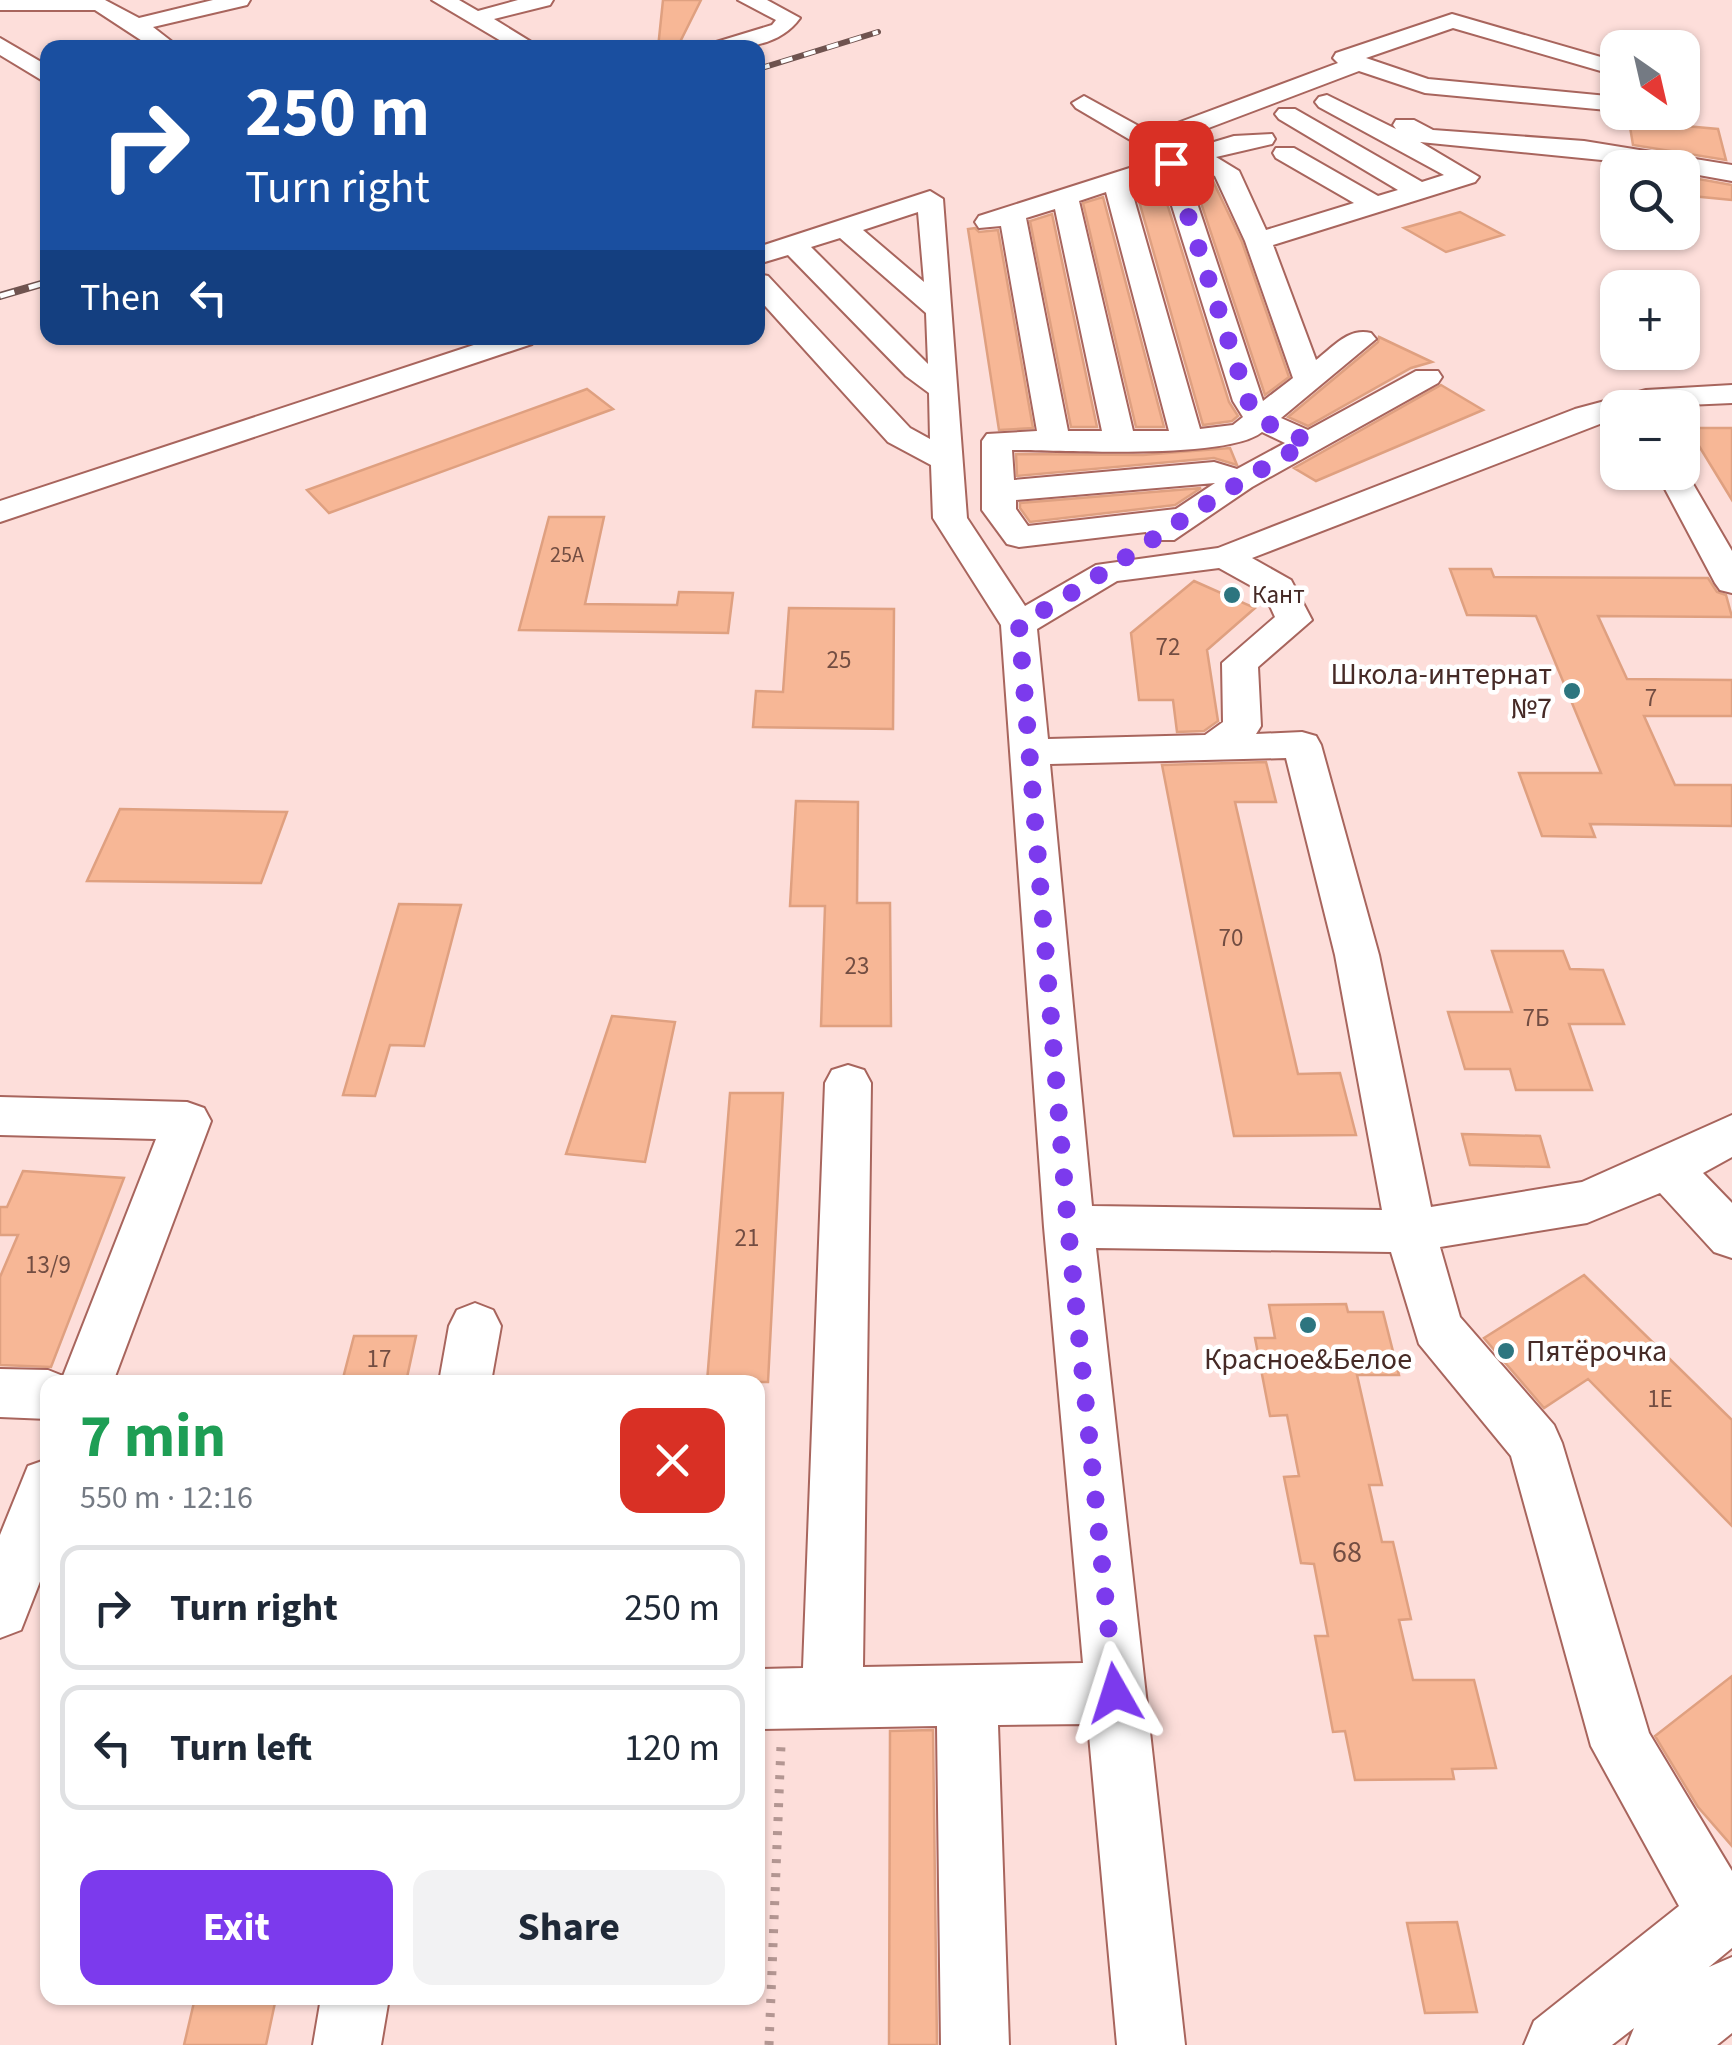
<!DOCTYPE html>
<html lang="en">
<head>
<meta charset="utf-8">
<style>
  body { margin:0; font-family:"Source Sans 3",sans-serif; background:#f2f2f3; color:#1f2937; height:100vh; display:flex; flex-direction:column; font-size:38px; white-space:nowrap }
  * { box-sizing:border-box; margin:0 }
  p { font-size:32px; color:#747a83 }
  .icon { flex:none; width:55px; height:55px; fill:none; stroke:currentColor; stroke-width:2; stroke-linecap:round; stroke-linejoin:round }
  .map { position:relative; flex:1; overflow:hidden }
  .drawer { position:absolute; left:40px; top:1375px; width:725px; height:630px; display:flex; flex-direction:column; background:#fff; border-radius:20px; box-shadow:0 2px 8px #0004 }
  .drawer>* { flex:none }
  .top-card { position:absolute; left:40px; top:40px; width:725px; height:305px; border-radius:20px; box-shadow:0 2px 8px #0004; background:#1a4fa0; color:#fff; overflow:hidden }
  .needle { width:65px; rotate:146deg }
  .buttons { position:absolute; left:1600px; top:30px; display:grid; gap:20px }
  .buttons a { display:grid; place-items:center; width:100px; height:100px; border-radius:20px; background:#fff; box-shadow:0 2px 8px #0004; font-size:50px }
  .pin { position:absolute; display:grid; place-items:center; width:85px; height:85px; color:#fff; margin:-42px; border-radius:20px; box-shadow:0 5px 15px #0006 }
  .me { position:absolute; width:110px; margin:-55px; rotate:354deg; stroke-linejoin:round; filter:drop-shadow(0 0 8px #0008) }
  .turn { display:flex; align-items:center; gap:35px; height:210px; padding:0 40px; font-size:45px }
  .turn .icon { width:130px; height:130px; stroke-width:2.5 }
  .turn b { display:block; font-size:70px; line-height:85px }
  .then { display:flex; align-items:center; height:95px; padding:0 40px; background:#0003; gap:20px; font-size:38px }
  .round { display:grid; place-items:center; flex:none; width:105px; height:105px; border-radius:20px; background:#f2f2f3 }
  .head { display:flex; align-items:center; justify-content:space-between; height:170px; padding:0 40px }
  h1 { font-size:60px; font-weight:700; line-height:75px; color:#1e9e55 }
  .cta { display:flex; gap:20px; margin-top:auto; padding:20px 40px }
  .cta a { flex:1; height:115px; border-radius:20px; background:#7c3aed; color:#fff; font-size:40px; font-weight:700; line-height:115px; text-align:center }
  .cta a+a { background:#f2f2f3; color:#1f2937 }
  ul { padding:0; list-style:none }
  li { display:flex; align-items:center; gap:30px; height:125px; margin:0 20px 15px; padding:0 20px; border:5px solid #e0e1e3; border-radius:20px }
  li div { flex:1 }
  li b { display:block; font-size:38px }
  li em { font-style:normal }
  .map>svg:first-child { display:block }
</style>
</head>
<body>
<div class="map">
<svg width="1732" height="2045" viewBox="0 0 1732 2045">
  <rect width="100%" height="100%" fill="#fddeda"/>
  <path fill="#f7b796" stroke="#dfa080" stroke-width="2.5" d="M 663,0 L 701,0 L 677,48 L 658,48 Z
    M 1629,121 L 1718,129 L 1726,160 L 1633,145 Z
    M 1190,170 L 1212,179 L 1242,242 L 1289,377 L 1265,395 Z
    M 1682,176 L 1732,185 L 1732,200 L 1682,195 Z
    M 1160,181 L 1229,402 L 1238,416 L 1232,421 L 1203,425 L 1135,187 Z
    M 1103,197 L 1164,427 L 1136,427 L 1083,203 Z
    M 1460,212 L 1503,235 L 1446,252 L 1404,228 Z
    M 1052,214 L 1097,427 L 1071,427 L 1030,221 Z
    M 975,228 L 979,232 L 998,230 L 1033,428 L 999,430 L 968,229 Z
    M 1379,337 L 1432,362 L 1411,368 L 1308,426 L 1288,417 L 1378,342 Z
    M 1441,385 L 1483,410 L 1316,481 L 1294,468 Z
    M 587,389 L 613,409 L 329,513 L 307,490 Z
    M 1688,428 L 1732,428 L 1732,500 Z
    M 1230,448 L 1237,465 L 1214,458 L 1017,476 L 1016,454 L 1143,455 Z
    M 1201,488 L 1175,505 L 1030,522 L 1020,508 L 1020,503 Z
    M 549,517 L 604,517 L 585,604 L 677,605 L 679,592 L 733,593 L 728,633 L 519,630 Z
    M 1450,569 L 1491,569 L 1494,577 L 1708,578 L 1717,592 L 1726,595 L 1732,617 L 1598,616 L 1627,679 L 1732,680 L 1732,716 L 1644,716 L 1675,785 L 1732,785 L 1732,826 L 1590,824 L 1595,837 L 1542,836 L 1519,773 L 1601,773 L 1536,616 L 1467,615 Z
    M 1194,581 L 1255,608 L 1207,650 L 1218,721 L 1204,731 L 1177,732 L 1173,700 L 1139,700 L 1131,633 Z
    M 789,608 L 894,609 L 893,729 L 753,727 L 756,691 L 783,692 Z
    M 1266,762 L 1276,802 L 1235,802 L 1298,1074 L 1340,1073 L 1356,1135 L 1234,1136 L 1162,765 Z
    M 796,801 L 858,802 L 857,903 L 890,903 L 891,1026 L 821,1026 L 825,906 L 790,906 Z
    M 120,809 L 287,812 L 261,883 L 87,881 Z
    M 399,904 L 461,905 L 424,1046 L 390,1045 L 375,1096 L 343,1095 Z
    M 1492,951 L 1563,951 L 1570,969 L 1603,970 L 1624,1024 L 1569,1024 L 1592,1090 L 1516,1090 L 1510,1069 L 1465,1069 L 1448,1012 L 1512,1012 Z
    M 612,1016 L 675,1022 L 645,1162 L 566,1154 Z
    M 730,1093 L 783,1093 L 768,1382 L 707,1382 Z
    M 1462,1134 L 1540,1136 L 1549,1167 L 1470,1165 Z
    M 23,1171 L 124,1178 L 51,1367 L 0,1365 L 0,1277 L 18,1235 L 0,1235 L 0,1207 L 7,1207 Z
    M 1584,1275 L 1732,1420 L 1732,1526 L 1588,1379 L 1544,1408 L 1484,1338 Z
    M 1346,1304 L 1348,1312 L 1383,1312 L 1399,1375 L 1357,1375 L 1382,1485 L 1369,1485 L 1382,1542 L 1393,1542 L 1411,1619 L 1399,1620 L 1413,1680 L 1474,1680 L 1496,1768 L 1452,1769 L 1454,1779 L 1355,1780 L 1345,1731 L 1333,1732 L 1315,1636 L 1328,1636 L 1314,1564 L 1301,1563 L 1284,1477 L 1299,1476 L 1287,1415 L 1270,1416 L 1255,1338 L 1275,1338 L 1269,1305 Z
    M 354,1336 L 416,1336 L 406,1382 L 342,1382 Z
    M 1732,1676 L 1732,1846 L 1698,1807 L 1655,1736 Z
    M 933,1730 L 937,2045 L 889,2045 L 890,1731 Z
    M 1457,1922 L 1477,2012 L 1425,2013 L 1407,1923 Z
    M 195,1998 L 276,1998 L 266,2045 L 184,2045 Z"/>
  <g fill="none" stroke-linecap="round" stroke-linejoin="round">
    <g stroke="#a8655d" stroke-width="4">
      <path id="minor" d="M 0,0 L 105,0 L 139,18 L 213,0 L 250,0 L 247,5 L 153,27 L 180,48 L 153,48 L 95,10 L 0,10 Z
        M 432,0 L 459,0 L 478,11 L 518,0 L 553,0 L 550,5 L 494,19 L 541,48 L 513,48 Z
        M 738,0 L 767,0 L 800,18 C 779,47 744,48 710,48 L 713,43 L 772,25 L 776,20 Z
        M 1452,14 L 1618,62 L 1618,76 L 1453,28 L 1366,58 L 1428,79 L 1618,97 L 1618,111 L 1425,93 L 1359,71 L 1182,138 L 1164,138 L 1161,133 L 1164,128 L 1338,63 L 1333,58 L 1336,53 Z
        M 0,38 L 48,66 L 48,84 L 0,55 Z
        M 1327,95 L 1396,129 L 1393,125 L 1396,120 L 1414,120 L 1433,130 L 1584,141 L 1732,165 L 1732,181 L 1682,172 L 1682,168 L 1420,142 L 1479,177 L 1475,182 L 1273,245 L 1316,360 C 1333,347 1349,327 1371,333 L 1376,339 L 1281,418 L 1308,430 L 1416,371 L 1438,371 L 1442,377 L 1438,383 L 1252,487 L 1174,540 L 1150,540 L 1146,532 L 1019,547 L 1007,544 L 982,510 L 982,441 L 987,434 L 1037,431 L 1001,226 L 979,228 L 975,222 L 979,216 L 1161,158 L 1076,108 L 1072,103 L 1084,96 L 1184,151 L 1234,136 L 1272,134 L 1275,139 L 1272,144 L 1216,157 L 1239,171 L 1266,230 L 1354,203 L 1276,158 L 1273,153 L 1276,148 L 1294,148 L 1378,196 L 1398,190 L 1279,119 L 1275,114 L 1279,109 L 1295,109 L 1422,182 L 1444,175 L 1319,107 L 1315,102 L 1319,97 ZM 1193,164 L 1215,176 L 1245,241 L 1293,378 L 1263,401 L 1185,167 ZM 1162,174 L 1233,401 L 1243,417 L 1233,425 L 1200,429 L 1130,185 ZM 1106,192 L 1169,431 L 1133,431 L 1079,201 ZM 1055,209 L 1102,431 L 1068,431 L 1026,218 ZM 1262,432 L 1285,443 L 1237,469 L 1214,462 L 1014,480 L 1012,450 C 1063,450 1227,460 1262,432 ZM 1215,483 L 1176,509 L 1028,526 L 1016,509 L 1016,500 Z
        M 930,191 L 943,199 L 967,518 L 1025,606 L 1096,565 L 1218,548 L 1575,409 L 1646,390 L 1732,385 L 1732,403 L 1618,408 L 1618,417 L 1252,558 L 1291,580 L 1312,620 L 1258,667 L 1261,726 L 1256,734 L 1302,732 L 1316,736 L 1321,745 L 1379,955 L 1431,1207 L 1582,1182 L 1732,1115 L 1732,1157 L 1703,1173 L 1732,1203 L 1732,1258 L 1714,1252 L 1660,1193 L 1587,1223 L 1440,1247 L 1460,1317 L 1554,1425 L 1562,1443 L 1649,1733 L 1732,1871 L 1732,1948 L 1709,1967 L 1732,1957 L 1732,2033 L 1717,2045 L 1627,2045 L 1634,2028 L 1612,2045 L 1524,2045 L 1534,2021 L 1679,1906 L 1591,1746 L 1511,1456 L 1419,1344 L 1391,1252 L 1096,1248 L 1185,2045 L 1117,2045 L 1088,1724 L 998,1725 L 1009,2045 L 941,2045 L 937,1726 L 758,1729 L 758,1669 L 803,1668 L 825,1083 L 832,1070 L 848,1065 L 864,1070 L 871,1083 L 863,1667 L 1083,1663 L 1044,1227 L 1001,625 L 933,518 L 931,465 L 888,442 L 758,298 L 758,274 L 768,276 L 910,428 L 930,439 L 929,393 L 906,376 L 788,255 L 758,264 L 758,247 ZM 918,212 L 924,282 L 863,230 ZM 840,238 L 926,313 L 928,364 L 811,247 ZM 1219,568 L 1264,593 L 1275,617 L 1222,663 L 1223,722 L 1205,735 L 1048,739 L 1037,629 L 1117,581 ZM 1286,758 L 1335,955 L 1382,1210 L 1092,1206 L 1050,764 Z
        M 495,338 L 537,338 L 532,344 L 0,522 L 0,501 Z
        M 1682,465 L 1732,551 L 1732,593 L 1720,590 L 1715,583 L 1656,472 L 1682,472 Z
        M 0,1097 L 187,1102 L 204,1108 L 211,1121 L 113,1382 L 48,1382 L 48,1419 L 0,1417 L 0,1369 L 48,1370 L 63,1376 L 156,1139 L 0,1135 Z
        M 475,1303 L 493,1310 L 501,1326 L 491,1382 L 439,1382 L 449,1326 L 457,1310 Z
        M 48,1459 L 48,1561 L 21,1630 L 0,1638 L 0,1535 L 28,1466 Z
        M 321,1998 L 389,1998 L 381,2045 L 313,2045 Z"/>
    </g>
    <path stroke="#b39692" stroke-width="9" stroke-dasharray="4 10" stroke-linecap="butt" d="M 769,2045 L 781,1745"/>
    <use href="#minor" fill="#fff" fill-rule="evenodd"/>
    <g stroke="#6f534f" stroke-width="6">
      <path id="rail-far1" d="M 758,69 L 878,32"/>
    </g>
    <g stroke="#6f534f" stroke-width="8">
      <path id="rail" d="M 0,296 L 48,282"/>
    </g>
    <use href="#rail-far1" stroke="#fff" stroke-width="4" stroke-dasharray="12" stroke-linecap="butt"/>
    <use href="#rail" stroke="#fff" stroke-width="5" stroke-dasharray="15" stroke-linecap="butt"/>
  </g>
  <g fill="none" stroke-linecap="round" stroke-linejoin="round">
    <path stroke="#7c3aed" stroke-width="18" stroke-dasharray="0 32.4" d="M 1115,1693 L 1068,1227 L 1019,625 C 1118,567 1208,497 1309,442 L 1260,420 L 1248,401 L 1171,163"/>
  </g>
  <g fill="#2d757f" stroke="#fff" stroke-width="4">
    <circle cx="1232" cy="595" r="10"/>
    <circle cx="1572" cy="691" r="10"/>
    <circle cx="1308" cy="1325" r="10"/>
    <circle cx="1506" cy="1351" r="10"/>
  </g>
  <g text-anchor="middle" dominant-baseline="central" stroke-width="9" stroke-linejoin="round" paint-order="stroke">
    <g font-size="22" fill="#724d42">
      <text x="567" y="555">25А</text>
    </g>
    <g font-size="25" fill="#462a26" stroke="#fff" text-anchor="start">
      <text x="1252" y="595">Кант</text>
    </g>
    <g font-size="25" fill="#724d42">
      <text x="1168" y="647">72</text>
      <text x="839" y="660">25</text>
      <text x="1651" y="698">7</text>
      <text x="1231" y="938">70</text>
      <text x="857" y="966">23</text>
      <text x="1536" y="1018">7Б</text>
      <text x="747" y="1238">21</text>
      <text x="48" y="1265">13/9</text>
      <text x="379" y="1359">17</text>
      <text x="1660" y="1399">1Е</text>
    </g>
    <g font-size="30" fill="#462a26" stroke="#fff" text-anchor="end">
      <text x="1552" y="674">Школа-интернат<tspan x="1552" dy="34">№7</tspan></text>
      <text x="1526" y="1351" text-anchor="start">Пятёрочка</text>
      <text x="1308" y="1359" text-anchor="middle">Красное&amp;Белое</text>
    </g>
    <g font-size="30" fill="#724d42">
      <text x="1347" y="1552">68</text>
    </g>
  </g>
</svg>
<div class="buttons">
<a><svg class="needle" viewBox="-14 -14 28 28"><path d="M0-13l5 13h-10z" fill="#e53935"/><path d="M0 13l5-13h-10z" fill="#747a83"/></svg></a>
<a><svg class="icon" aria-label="search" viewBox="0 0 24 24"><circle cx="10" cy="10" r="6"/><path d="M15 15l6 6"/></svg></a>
<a>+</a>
<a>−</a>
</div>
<div class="pin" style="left:1171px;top:163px;background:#d93025"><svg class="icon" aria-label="arrive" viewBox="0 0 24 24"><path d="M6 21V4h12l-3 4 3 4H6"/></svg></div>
<svg class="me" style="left:1115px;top:1693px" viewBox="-20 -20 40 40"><path d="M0-17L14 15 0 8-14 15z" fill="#7c3aed" stroke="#fff" stroke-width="4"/></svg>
<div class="top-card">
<div class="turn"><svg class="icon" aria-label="right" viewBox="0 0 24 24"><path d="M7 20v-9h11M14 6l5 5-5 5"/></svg><div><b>250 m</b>Turn right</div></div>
<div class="then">Then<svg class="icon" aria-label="left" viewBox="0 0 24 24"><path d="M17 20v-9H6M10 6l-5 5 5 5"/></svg></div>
</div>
<section class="drawer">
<div class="head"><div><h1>7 min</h1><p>550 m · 12:16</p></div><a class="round" style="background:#d93025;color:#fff"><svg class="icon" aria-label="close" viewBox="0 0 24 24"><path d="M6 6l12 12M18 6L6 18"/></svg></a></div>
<ul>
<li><svg class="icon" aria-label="right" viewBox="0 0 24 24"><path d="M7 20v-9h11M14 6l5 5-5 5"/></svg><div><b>Turn right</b></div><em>250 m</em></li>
<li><svg class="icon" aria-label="left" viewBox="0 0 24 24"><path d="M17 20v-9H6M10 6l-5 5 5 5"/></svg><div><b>Turn left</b></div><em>120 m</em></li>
</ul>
<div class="cta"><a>Exit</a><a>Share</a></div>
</section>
</div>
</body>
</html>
